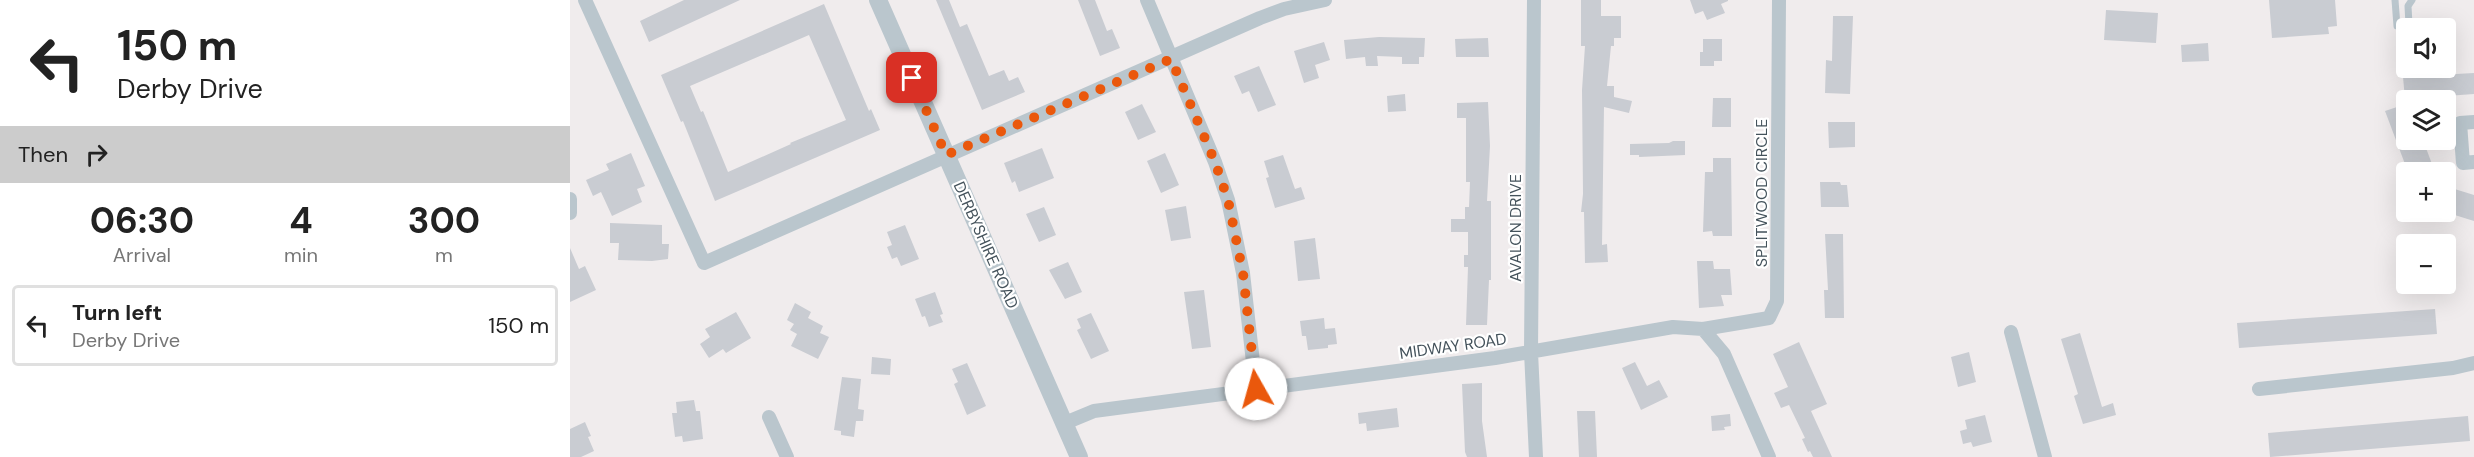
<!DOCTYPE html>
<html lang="en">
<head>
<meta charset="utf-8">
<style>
  body { margin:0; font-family:"DM Sans",sans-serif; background:#f6f6f6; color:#222; height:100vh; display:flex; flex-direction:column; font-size:22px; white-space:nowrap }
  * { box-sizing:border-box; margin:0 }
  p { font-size:20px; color:#767676 }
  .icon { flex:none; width:33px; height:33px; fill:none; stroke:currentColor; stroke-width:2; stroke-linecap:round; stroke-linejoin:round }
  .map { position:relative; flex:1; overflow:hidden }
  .panel { display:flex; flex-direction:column; background:#fff; width:570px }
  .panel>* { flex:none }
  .guide { background:#fff; color:#222; overflow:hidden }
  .tools { position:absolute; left:1826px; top:18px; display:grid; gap:12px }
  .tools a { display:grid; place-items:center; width:60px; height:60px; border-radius:6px; background:#fff; box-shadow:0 6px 24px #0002; font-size:30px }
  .pin { position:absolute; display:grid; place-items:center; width:51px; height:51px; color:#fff; margin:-26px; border-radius:12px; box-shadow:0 3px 9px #0006 }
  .me { position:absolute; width:66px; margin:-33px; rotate:353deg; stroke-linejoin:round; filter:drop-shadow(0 0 4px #0008) }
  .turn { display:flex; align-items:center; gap:21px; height:126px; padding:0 18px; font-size:27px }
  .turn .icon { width:78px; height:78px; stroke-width:2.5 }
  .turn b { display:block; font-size:42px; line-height:51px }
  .then { display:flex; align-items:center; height:57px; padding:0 18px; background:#0003; gap:12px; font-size:22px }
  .eta { display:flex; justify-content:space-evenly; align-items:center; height:102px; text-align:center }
  .eta b { font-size:36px; font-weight:700; line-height:42px }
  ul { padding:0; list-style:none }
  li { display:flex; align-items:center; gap:18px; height:81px; margin:0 12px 9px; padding:0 6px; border:3px solid #e0e0e0; border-radius:6px }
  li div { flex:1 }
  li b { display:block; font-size:22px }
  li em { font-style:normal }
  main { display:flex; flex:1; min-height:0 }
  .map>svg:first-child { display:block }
</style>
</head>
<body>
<main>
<section class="panel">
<div class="guide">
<div class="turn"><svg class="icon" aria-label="left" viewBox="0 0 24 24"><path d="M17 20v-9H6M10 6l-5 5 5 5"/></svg><div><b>150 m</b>Derby Drive</div></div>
<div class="then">Then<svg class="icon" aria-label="right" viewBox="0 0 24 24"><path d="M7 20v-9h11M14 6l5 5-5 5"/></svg></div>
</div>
<div class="eta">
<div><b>06:30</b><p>Arrival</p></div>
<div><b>4</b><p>min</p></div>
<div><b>300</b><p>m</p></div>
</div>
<ul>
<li><svg class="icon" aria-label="left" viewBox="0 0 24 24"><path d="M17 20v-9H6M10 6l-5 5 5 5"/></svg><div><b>Turn left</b><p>Derby Drive</p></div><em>150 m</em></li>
</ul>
</section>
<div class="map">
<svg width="1904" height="457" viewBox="0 0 1904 457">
  <rect width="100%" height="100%" fill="#f0eced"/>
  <path fill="#c9ccd2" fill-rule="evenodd" d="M 114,0 L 170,0 L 79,42 L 70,21 Z
    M 366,0 L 379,0 L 390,27 L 397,24 L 419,76 L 434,70 L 439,81 L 448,77 L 455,92 L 412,110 Z
    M 508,0 L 525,0 L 537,31 L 542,29 L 550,48 L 530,56 Z
    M 1011,0 L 1031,0 L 1031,16 L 1051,16 L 1051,38 L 1044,38 L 1044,46 L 1041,46 L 1037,86 L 1044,86 L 1044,97 L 1062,101 L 1059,113 L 1034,107 L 1032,245 L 1037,244 L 1038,262 L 1015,263 L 1014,212 L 1011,212 L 1013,194 L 1012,90 L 1015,46 L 1011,46 Z
    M 1120,0 L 1158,0 L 1158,1 L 1151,4 L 1155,13 L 1137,20 L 1133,11 L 1125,14 Z
    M 1699,0 L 1765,0 L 1767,26 L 1758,27 L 1759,34 L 1702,38 Z
    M 254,4 L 299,111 L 301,109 L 310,130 L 145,201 L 113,121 L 111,122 L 91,75 ZM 239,35 L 276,120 L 220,143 L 221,144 L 158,172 L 133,111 L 131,112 L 120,86 Z
    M 1536,10 L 1588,13 L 1586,43 L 1534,40 Z
    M 1263,16 L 1283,16 L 1280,94 L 1255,93 L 1256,60 L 1262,61 Z
    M 809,37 L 855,38 L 854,57 L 849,57 L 849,64 L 832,64 L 832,57 L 807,56 L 808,66 L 796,66 L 795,57 L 776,59 L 774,40 Z
    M 918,38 L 919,57 L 886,57 L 885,39 Z
    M 1133,39 L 1152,39 L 1152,61 L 1144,61 L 1144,66 L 1130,66 L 1130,52 L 1133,52 Z
    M 754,42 L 760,60 L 745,65 L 749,78 L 734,83 L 724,51 Z
    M 1638,43 L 1639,61 L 1612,62 L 1611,45 Z
    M 689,66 L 706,105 L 688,112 L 679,91 L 672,94 L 664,76 Z
    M 1904,73 L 1904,94 L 1835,99 L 1833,77 Z
    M 835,94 L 836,111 L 818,112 L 817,96 Z
    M 1143,98 L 1161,98 L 1161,127 L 1142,127 Z
    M 918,102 L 920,146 L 917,201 L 921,201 L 921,280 L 919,280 L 917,325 L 896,325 L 898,267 L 894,267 L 894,255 L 898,255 L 898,232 L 881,232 L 881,219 L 895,219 L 895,207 L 899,207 L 900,182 L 896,182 L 896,118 L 887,118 L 887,103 Z
    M 572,104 L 586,132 L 568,140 L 555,112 Z
    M 1836,104 L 1836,140 L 1853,140 L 1865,172 L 1838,172 L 1815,111 Z
    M 1258,122 L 1285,122 L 1285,147 L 1259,148 Z
    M 1103,141 L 1115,141 L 1115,155 L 1069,157 L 1069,155 L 1060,155 L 1060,144 L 1099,143 Z
    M 472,148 L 484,178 L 449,192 L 445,181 L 442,183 L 434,163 Z
    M 61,153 L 75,186 L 67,189 L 72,202 L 42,216 L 31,192 L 23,196 L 16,180 L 39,170 L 36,164 Z
    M 595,153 L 609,185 L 591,193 L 577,161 Z
    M 713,155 L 725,189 L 731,187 L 735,199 L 705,208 L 696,178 L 699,177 L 694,161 Z
    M 1143,158 L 1161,158 L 1162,236 L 1143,236 L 1142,231 L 1133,232 L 1135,172 L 1143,172 Z
    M 1250,182 L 1270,182 L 1271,185 L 1277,185 L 1279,207 L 1251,207 Z
    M 1875,186 L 1904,195 L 1904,221 L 1875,212 Z
    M 616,206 L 621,238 L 601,241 L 595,210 Z
    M 474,207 L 486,235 L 469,242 L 456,214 Z
    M 40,223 L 92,225 L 92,244 L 99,244 L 98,259 L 82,261 L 48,260 L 49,243 L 40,243 Z
    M 335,225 L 349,259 L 331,266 L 327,257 L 322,259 L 317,247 L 322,245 L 317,232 Z
    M 1255,234 L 1273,234 L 1274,318 L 1255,318 L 1254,290 L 1258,290 Z
    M 745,238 L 750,279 L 728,281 L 724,241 Z
    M 0,248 L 9,269 L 15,266 L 26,290 L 0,302 Z
    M 1127,261 L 1143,261 L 1144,269 L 1160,269 L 1162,295 L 1151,295 L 1154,306 L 1129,308 Z
    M 498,262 L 512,292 L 495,299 L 479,270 Z
    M 634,290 L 641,347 L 622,349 L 614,292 Z
    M 365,292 L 373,314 L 370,315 L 373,322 L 359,327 L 355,316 L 352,317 L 345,299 Z
    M 225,303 L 241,312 L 238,318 L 253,326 L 250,333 L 259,337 L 248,359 L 221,346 L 227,334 L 220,330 L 224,324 L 217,320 Z
    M 1865,309 L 1867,334 L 1669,348 L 1667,323 Z
    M 166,312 L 181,338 L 156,353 L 153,349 L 139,358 L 130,344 L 140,337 L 135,329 Z
    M 521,313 L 539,351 L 521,359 L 507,330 L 511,328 L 507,319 Z
    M 754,318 L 755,329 L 765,328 L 767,344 L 758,345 L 758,348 L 738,350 L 736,336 L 732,336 L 730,321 Z
    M 1510,333 L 1532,407 L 1543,403 L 1546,415 L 1513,424 L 1504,396 L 1508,394 L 1491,339 Z
    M 1229,342 L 1257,404 L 1241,411 L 1262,457 L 1243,457 L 1240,451 L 1238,452 L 1232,439 L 1235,438 L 1219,405 L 1211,408 L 1204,393 L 1218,387 L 1203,354 Z
    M 1399,352 L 1406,382 L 1388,387 L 1381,357 Z
    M 302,357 L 321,359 L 320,375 L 301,374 Z
    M 1065,362 L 1077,386 L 1089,380 L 1098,397 L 1071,410 L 1052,368 Z
    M 397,363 L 416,406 L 397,415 L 384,384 L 388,382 L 382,369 Z
    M 272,377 L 291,379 L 288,409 L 294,410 L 293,421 L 286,421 L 284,437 L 271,435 L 271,431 L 264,430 Z
    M 912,383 L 912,421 L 917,457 L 897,457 L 895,452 L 892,384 Z
    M 124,400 L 126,411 L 130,411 L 133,439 L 113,442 L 112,436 L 105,437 L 102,413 L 107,413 L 106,402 Z
    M 827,408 L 829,427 L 797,431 L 796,423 L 789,424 L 788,413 Z
    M 1007,411 L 1025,411 L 1027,457 L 1009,457 Z
    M 1160,414 L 1161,426 L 1154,427 L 1155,430 L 1142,431 L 1141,416 Z
    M 1415,415 L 1422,442 L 1403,447 L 1401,442 L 1393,444 L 1390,431 L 1397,429 L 1395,420 Z
    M 1898,416 L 1900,441 L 1700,457 L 1698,433 Z
    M 15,422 L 21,436 L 18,437 L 24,451 L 11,457 L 0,457 L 0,429 Z"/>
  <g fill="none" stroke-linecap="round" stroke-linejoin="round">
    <path stroke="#bac6cd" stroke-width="7" d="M 1825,0 L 1827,26 L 1839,25 L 1838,6 L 1842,0"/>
    <path stroke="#bac6cd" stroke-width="14" d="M 15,0 L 134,263 L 690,18 L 714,9 L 755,0
      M 577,0 L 645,162 L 658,200 L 673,273 L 686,389
      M 964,0 L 961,352 L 966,457
      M 1904,122 L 1890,123 L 1893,163 L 1904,162
      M 0,199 L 0,213
      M 1133,329 L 1154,354 L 1199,457
      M 1441,332 L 1475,457
      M 1689,389 L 1883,368 L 1904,363
      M 199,417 L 217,457
      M 495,423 L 524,411 L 925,358 L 1103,327 L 1133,329 L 1199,318 L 1207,301 L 1209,0"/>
    <path stroke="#bac6cd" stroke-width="18" d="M 308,0 L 509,457"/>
  </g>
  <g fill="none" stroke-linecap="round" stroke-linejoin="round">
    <path stroke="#ea580c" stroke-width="10" stroke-dasharray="0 18" d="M 342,78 L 376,155 L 601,59 L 645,162 L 658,200 L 673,273 L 686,389"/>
  </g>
  <g text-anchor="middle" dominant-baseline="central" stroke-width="4.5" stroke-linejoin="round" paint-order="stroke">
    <g font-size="16" fill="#44525b" stroke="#fff">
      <text transform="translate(1191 193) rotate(-90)">SPLITWOOD CIRCLE</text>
      <text transform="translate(945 228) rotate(-90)">AVALON DRIVE</text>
      <text transform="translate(416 245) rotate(66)">DERBYSHIRE ROAD</text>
      <text transform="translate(883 346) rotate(-8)">MIDWAY ROAD</text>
    </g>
  </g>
</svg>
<div class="tools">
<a><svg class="icon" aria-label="sound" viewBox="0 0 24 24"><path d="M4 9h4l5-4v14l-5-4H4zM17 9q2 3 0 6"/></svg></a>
<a><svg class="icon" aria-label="layers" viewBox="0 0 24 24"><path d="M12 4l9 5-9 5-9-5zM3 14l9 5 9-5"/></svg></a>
<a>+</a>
<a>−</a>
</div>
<div class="pin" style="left:342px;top:78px;background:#d93025"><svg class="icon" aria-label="arrive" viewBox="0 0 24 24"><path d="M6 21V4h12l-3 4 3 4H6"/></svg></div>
<svg class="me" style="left:686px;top:389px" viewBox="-20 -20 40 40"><circle r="19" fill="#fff"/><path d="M0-13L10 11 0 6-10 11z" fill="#ea580c"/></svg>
</div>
</main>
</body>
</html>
